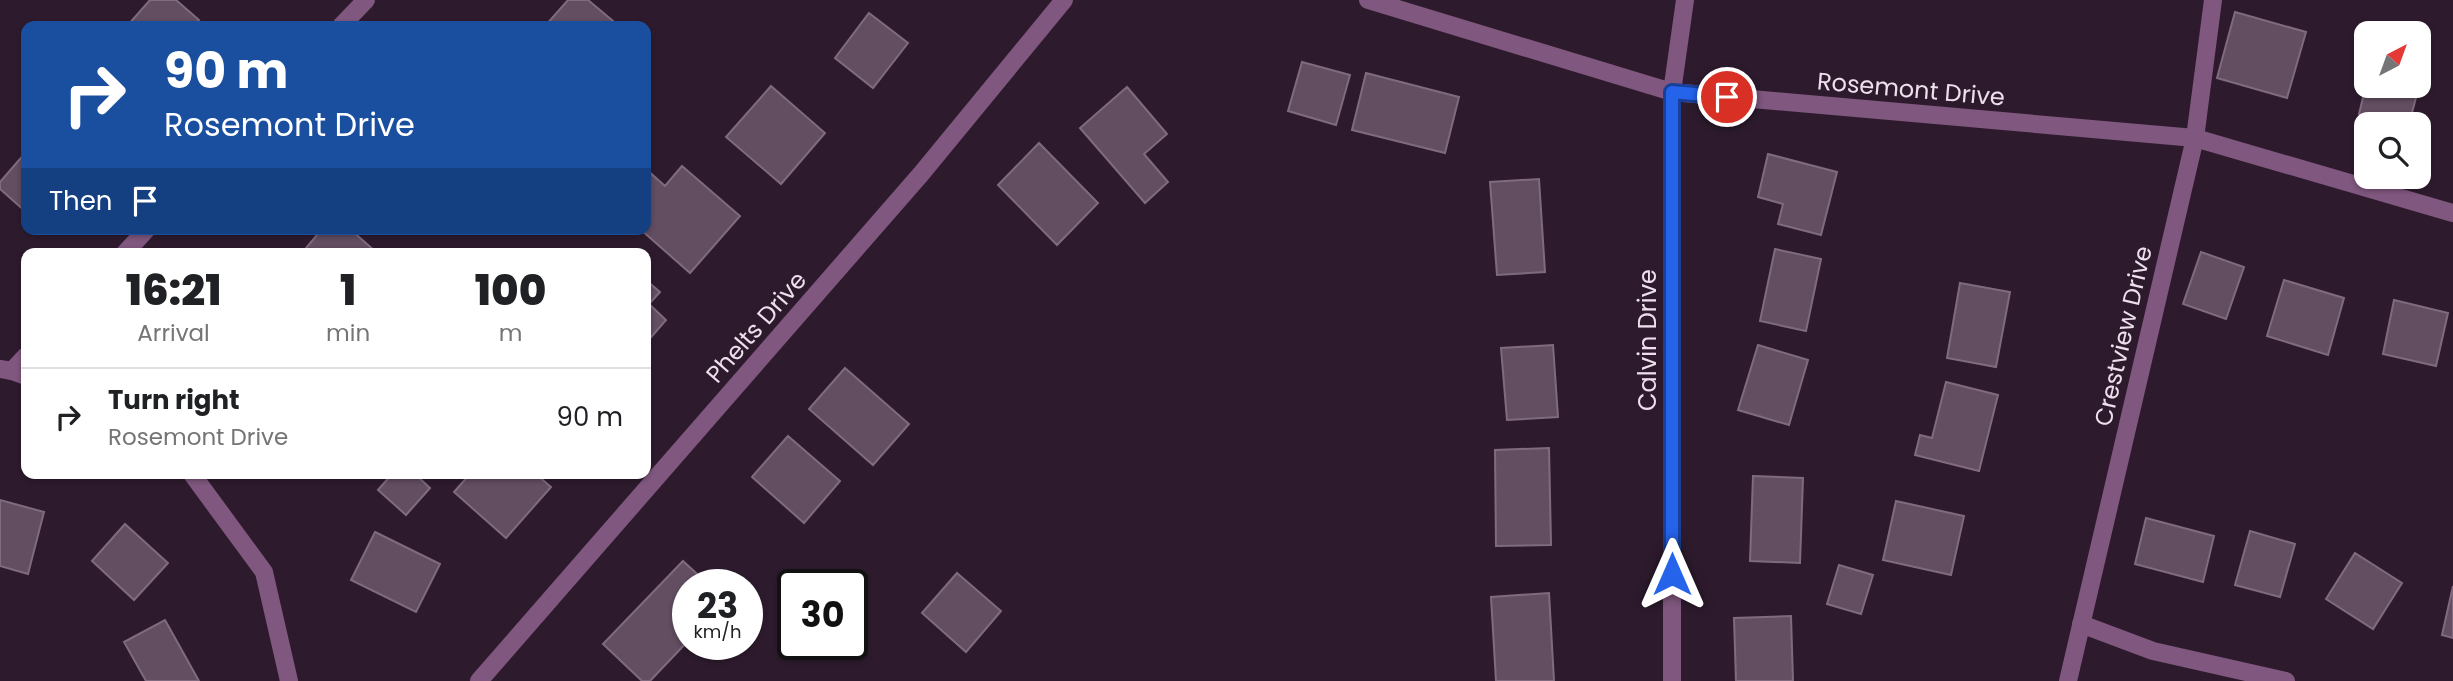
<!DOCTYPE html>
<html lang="en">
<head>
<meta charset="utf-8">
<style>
  body { margin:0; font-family:Poppins,sans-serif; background:#f2f2f2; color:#202124; height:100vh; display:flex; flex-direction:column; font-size:26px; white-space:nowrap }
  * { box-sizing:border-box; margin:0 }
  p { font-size:23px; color:#757577 }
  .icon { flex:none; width:38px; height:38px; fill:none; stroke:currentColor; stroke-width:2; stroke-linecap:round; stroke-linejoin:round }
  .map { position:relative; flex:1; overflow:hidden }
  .sheet { position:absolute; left:21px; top:248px; width:630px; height:231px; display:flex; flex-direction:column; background:#fff; border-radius:14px; box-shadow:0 2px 5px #0004 }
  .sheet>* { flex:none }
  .guide { position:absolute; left:21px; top:21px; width:630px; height:214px; border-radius:14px; box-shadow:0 2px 5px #0004; background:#1a4fa0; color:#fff; overflow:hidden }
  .needle { width:46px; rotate:41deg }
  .controls { position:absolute; left:2354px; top:21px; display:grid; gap:14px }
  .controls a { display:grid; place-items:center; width:77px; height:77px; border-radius:14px; background:#fff; box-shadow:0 2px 5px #0004; font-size:35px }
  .speed { position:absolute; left:672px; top:569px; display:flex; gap:14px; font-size:35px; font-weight:700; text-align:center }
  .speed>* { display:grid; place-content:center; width:91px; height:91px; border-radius:50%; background:#fff; box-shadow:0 2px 5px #0004; line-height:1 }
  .speed small { font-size:18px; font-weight:400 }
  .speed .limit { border:4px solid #111; border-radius:10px; background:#fff; color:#111 }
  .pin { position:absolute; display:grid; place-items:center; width:60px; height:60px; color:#fff; margin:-30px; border:4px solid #fff; border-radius:50%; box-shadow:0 2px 7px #0007 }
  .me { position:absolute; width:77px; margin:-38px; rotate:0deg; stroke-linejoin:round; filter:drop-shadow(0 0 5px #0008) }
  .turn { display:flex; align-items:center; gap:24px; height:147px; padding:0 28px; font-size:32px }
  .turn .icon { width:91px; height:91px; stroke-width:2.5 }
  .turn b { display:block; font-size:49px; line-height:60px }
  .then { display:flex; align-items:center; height:66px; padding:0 28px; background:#0003; gap:14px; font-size:26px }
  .eta { display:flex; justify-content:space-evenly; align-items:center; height:119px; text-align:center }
  .eta b { font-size:42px; font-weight:800; line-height:49px }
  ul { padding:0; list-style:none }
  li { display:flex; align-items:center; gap:21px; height:98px; padding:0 28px; border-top:2px solid #e0e0e0 }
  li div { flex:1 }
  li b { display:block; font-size:26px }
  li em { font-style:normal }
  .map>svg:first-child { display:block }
</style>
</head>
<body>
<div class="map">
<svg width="2453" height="681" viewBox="0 0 2453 681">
  <rect width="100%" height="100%" fill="#2d1b2d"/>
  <path fill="#624d61" stroke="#806a7f" stroke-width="2" d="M 150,0 L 176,0 L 199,20 L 193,26 L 127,26 Z
    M 568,0 L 588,0 L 619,26 L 545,26 Z
    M 2235,12 L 2306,32 L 2287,98 L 2217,78 Z
    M 869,13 L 908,43 L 873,88 L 835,58 Z
    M 1302,62 L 1350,75 L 1336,125 L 1288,111 Z
    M 1366,73 L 1459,97 L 1445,153 L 1352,130 Z
    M 2418,74 L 2422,75 L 2409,124 L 2398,124 L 2359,114 L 2366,85 L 2418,86 Z
    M 771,86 L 825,133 L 781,184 L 726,137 Z
    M 1127,87 L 1167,134 L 1144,154 L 1168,182 L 1145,203 L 1080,128 Z
    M 1039,143 L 1098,203 L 1057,245 L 998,185 Z
    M 26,152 L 26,212 L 0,189 L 0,182 Z
    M 1768,154 L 1837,172 L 1821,235 L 1778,224 L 1783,204 L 1758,197 Z
    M 682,166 L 740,216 L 690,273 L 640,229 L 646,229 L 646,169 L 665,186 Z
    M 1539,179 L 1545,272 L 1497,275 L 1490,182 Z
    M 322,229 L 350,229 L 376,252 L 374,254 L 301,254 Z
    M 1775,249 L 1821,259 L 1806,331 L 1760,321 Z
    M 2201,252 L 2244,267 L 2226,319 L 2183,304 Z
    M 646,280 L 660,292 L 649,304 L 666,320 L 646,343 Z
    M 2284,280 L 2344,298 L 2328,355 L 2267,336 Z
    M 1960,283 L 2010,292 L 1996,367 L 1947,358 Z
    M 2394,300 L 2448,313 L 2436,366 L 2383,354 Z
    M 1553,345 L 1558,417 L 1507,420 L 1501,348 Z
    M 1758,345 L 1808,360 L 1789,425 L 1738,410 Z
    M 845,368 L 909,424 L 873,465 L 809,409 Z
    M 1946,382 L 1998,395 L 1979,471 L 1915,455 L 1920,435 L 1932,438 Z
    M 788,436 L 840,481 L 804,523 L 752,477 Z
    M 1549,448 L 1551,545 L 1496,546 L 1495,450 Z
    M 392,474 L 415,474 L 430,488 L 406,515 L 378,490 Z
    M 470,474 L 536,474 L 551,487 L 506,538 L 454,492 Z
    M 1753,476 L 1803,478 L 1800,563 L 1750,561 Z
    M 0,500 L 44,512 L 28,574 L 0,566 Z
    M 1896,501 L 1964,516 L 1951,575 L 1883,560 Z
    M 2146,518 L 2214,536 L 2203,582 L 2135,564 Z
    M 125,524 L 168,563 L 134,600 L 92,561 Z
    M 2250,531 L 2295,544 L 2280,597 L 2235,585 Z
    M 375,532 L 440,564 L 416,612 L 351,580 Z
    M 2355,553 L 2402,583 L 2373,629 L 2326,599 Z
    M 683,561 L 708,584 L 688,584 L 688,641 L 650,681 L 642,681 L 603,644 Z
    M 1839,565 L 1873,575 L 1861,614 L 1827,604 Z
    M 957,573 L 1001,611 L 966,652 L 922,613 Z
    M 2453,586 L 2453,638 L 2442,635 Z
    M 1549,593 L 1554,681 L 1496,681 L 1491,597 Z
    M 1791,616 L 1793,681 L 1736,681 L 1734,618 Z
    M 165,620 L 199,681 L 146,681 L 124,642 Z"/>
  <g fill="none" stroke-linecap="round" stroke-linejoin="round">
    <path stroke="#80577f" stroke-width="18" d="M 1368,0 L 1672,92 L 2195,138 L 2453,213
      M 341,26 L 366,0
      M 124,254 L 147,229
      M 12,371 L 26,356
      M 2081,624 L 2153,651 L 2286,681
      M 479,681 L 921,174 L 1064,0
      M 1672,681 L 1672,92 L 1685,0
      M 2068,681 L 2195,138 L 2213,0"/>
    <path stroke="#80577f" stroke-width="18" d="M 0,369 L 12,371 L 26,376
      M 192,474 L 264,572 L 289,681"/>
  </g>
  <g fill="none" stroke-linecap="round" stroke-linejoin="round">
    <g stroke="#184099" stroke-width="18">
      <path id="route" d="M 1672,574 L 1672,92 L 1727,97"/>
    </g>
    <use href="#route" stroke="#2563eb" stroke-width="12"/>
  </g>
  <g text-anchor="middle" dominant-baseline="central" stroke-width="7" stroke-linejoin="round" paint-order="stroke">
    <g font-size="24" fill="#ede0ec" stroke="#2d1b2d">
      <text transform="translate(1911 89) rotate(5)">Rosemont Drive</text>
      <text transform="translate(756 327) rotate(-49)">Phelts Drive</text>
      <text transform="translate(2123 336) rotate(-77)">Crestview Drive</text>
      <text transform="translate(1647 340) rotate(-90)">Calvin Drive</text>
    </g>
  </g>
</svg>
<div class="controls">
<a><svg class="needle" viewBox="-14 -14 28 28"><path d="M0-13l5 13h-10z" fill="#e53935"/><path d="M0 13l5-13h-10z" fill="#757577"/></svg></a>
<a><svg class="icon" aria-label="search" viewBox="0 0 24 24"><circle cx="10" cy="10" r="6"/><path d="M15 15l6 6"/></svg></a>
</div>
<div class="speed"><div>23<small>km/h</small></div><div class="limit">30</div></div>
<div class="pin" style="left:1727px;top:97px;background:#d93025"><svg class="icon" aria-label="arrive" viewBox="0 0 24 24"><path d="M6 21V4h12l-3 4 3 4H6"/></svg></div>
<svg class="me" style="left:1672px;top:574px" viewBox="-20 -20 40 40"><path d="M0-17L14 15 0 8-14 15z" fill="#2563eb" stroke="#fff" stroke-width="4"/></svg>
<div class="guide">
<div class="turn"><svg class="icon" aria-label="right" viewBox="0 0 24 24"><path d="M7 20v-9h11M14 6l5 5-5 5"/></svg><div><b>90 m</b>Rosemont Drive</div></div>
<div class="then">Then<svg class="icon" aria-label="arrive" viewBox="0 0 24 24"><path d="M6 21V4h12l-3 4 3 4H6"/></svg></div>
</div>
<section class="sheet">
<div class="eta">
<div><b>16:21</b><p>Arrival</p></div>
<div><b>1</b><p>min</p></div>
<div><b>100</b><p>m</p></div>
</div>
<ul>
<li><svg class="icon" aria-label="right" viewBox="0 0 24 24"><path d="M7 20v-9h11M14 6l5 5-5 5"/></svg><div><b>Turn right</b><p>Rosemont Drive</p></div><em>90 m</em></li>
</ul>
</section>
</div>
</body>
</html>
